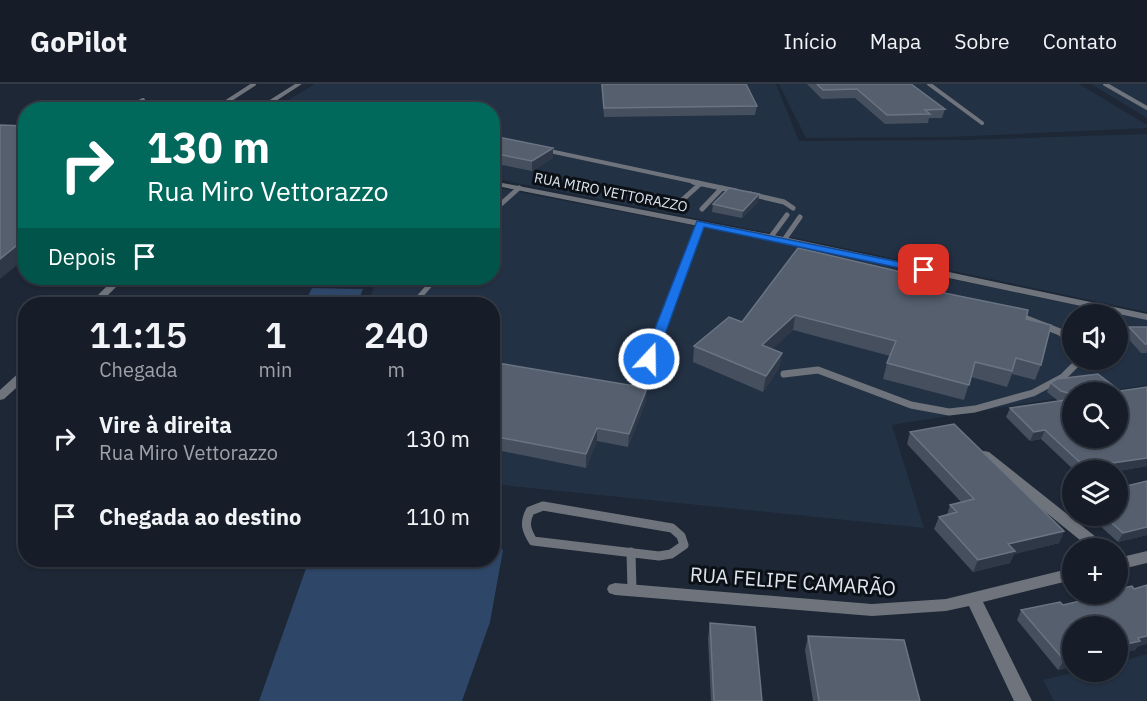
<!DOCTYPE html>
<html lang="pt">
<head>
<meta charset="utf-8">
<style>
  body { margin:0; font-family:"IBM Plex Sans",sans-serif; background:#232a34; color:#f1f3f6; height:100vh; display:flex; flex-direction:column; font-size:22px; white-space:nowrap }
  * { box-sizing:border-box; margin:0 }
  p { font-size:20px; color:#9ea2a8 }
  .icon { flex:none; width:33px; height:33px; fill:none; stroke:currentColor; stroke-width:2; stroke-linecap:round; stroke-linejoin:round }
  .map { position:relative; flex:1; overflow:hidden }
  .details { position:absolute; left:18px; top:213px; width:482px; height:270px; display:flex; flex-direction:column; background:#161d28; border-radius:24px; box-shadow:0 2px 4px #0004,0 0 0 2px #353b45 }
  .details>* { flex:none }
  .top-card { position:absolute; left:18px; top:18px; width:482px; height:183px; border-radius:24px; box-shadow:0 2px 4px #0004,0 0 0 2px #353b45; background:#00695c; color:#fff; overflow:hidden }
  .controls { position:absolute; left:1062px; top:220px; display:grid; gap:12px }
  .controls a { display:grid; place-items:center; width:66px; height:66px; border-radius:50%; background:#161d28; box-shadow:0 2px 4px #0004,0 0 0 2px #353b45; font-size:30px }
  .pin { position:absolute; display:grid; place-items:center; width:51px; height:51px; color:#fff; margin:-26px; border-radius:12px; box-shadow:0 3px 9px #0006 }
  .me { position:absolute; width:66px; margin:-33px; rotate:21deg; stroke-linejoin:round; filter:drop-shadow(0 0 4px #0008) }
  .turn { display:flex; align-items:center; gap:21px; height:126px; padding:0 30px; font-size:27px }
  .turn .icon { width:78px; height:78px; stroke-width:2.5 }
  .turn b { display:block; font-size:42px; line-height:51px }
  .then { display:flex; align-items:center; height:57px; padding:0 30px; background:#0003; gap:12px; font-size:22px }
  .eta { display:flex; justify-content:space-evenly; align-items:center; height:102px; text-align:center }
  .eta b { font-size:36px; font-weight:600; line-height:42px }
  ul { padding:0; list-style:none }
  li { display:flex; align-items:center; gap:18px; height:78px; padding:0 30px }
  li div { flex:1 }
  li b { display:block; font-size:22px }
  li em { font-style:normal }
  header { display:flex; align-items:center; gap:36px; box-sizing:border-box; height:84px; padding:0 30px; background:#161d28; border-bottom:2px solid #353b45 }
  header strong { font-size:28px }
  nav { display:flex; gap:33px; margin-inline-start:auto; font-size:21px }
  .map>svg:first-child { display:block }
</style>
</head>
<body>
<header>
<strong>GoPilot</strong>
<nav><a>Início</a><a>Mapa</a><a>Sobre</a><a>Contato</a></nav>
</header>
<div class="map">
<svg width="1147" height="617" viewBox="0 0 1147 617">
  <rect width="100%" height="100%" fill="#1d2735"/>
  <path fill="#233144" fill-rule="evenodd" d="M 315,0 L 776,0 L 799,57 L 961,56 L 1147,50 L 1147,228 L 815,158 L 492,94 L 492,26 L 271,26 Z
    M 779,0 L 1079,0 L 1147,41 L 1147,44 L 951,53 L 806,54 Z
    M 1091,0 L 1147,0 L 1147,34 Z
    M 492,103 L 711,145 L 1147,236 L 1147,301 L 1094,309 L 1072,309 L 1072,312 L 892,341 L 924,444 L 492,400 L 492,220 L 368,220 L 377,194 L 369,194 L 492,194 ZM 1072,231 L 1118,231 L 1118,276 L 1072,276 Z
    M 1147,570 L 1147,617 L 1054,617 L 1043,596 L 1076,588 L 1118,588 L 1118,578 Z"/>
  <path fill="#2e4668" d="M 312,204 L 363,205 L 357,220 L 304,220 Z
    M 492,457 L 503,466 L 490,538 L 462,617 L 259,617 L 309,476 L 492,476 Z"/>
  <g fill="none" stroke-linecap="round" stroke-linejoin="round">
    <path stroke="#6f747c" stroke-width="4" d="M 929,0 L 982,39
      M 1105,0 L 1147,24
      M 122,26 L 143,16
      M 214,26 L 254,0
      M 545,66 L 700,99"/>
    <path stroke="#6f747c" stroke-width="5" d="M 693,98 L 736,107
      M 750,110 L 784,118 L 793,124
      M 680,118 L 700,100
      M 702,125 L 722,104
      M 492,128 L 519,104
      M 770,154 L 787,131
      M 784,156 L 800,133
      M 901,197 L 943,209
      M 413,220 L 436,194
      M 667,228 L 701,140"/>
    <path stroke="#6f747c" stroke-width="7" d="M 1019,232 L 1060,248 L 1072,259
      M 649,275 L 668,227
      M 784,290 L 818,286 L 911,321 L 949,328 L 975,325 L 1033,309 L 1063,293 L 1080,276"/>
    <path stroke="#6f747c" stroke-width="9" d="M 543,422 L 672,444 L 681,452 L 684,461 L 671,470 L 659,472 L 533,457 C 526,446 524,439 530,427 Z
      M 631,468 L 632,506"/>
    <path fill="#6f747c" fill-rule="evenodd" d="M 984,367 L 989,368 L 1106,461 L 1108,465 L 1091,465 L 979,374 L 977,371 L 979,368 Z
      M 1147,467 L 1147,479 L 1118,486 L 1118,474 Z
      M 1072,484 L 1072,496 L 983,518 L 1032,617 L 1014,617 L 969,522 L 946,527 L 872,532 L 615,511 L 609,509 L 607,505 L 609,501 L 615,499 L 872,520 L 946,515 Z"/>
    <path fill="#6f747c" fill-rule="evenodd" d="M 295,0 L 302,0 L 262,26 L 254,26 Z
      M 492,97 L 784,153 L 1147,230 L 1147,236 L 784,159 L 492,101 Z
      M 115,194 L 125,194 L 99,220 L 89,220 Z
      M 26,285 L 26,295 L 4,315 L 0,316 L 0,306 L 22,286 Z"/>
  </g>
  <path fill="#454f5e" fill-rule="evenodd" d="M 601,0 L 746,0 L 757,22 L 755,31 L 604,33 Z
    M 807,0 L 911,0 L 945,25 L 942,34 L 929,34 L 928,39 L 885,40 L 855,14 L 822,15 Z
    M 492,57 L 553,74 L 532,87 L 492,79 Z
    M 759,110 L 758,118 L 742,134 L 712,128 L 713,120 Z
    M 907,201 L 1026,235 L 1041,281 L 1035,296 L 1012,290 L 1007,303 L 971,293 L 964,316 L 883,295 L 887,279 L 890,272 L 793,246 L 772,265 L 782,269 L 779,284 L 763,308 L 693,278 L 694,262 L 742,238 Z
    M 1129,243 L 1147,243 L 1147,269 L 1141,269 L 1125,251 Z
    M 492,278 L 646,317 L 628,363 L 597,357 L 586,384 L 492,365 Z
    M 1051,299 L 1120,307 L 1147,303 L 1147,382 L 1118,387 L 1075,387 L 1041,355 L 1030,357 L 1006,333 L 1010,324 L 1060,317 L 1057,316 L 1047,308 ZM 1072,309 L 1118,309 L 1072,354 Z
    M 910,348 L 1064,447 L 1059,459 L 1014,470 L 1010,479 L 973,488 L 934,445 L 939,433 L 947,431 L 950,421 L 961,418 L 907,360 Z
    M 1089,432 L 1118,432 L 1147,451 L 1118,458 Z
    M 1134,505 L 1137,563 L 1135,566 L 1058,586 L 1017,536 L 1021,526 L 1063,521 L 1102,512 L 1103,510 L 1118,510 Z
    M 710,539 L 762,617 L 711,617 L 708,554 Z
    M 808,552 L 920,617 L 813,617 L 805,566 Z"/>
  <path fill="#2e3847" d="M 553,64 L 553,74 L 532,87 L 532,77 Z
    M 759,110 L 758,118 L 742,134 L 743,127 Z
    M 26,154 L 26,174 L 0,195 L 0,175 Z
    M 795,231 L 793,246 L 760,277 L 762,261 Z
    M 782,269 L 779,284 L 763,308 L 766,292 Z
    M 647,304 L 646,317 L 628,363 L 629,350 Z
    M 597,344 L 597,357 L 586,384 L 586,370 Z
    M 1045,346 L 1041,355 L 1030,357 L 1034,348 Z
    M 1147,374 L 1147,382 L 1118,387 L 1084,387 L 1085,383 Z
    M 1147,443 L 1147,451 L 1118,458 L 1123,449 Z
    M 1064,447 L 1059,459 L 1014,470 L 1010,479 L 973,488 L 978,476 L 1008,460 Z
    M 1147,552 L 1147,560 L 1137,563 L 1135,566 L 1118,571 L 1118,562 L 1138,554 Z
    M 1072,574 L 1072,582 L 1058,586 L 1064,576 Z"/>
  <path fill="#555f6e" stroke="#6a7482" stroke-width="1.5" d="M 602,0 L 746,0 L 757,22 L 604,24 Z
    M 817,0 L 911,0 L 945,25 L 925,26 L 930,30 L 887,31 L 857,5 L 823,6 Z
    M 0,41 L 26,42 L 26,154 L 0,175 Z
    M 498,53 L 553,64 L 532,77 L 492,69 L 492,57 Z
    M 729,104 L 759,110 L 743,127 L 713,120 Z
    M 798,164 L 910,190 L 905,201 L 1028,226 L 1026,235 L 1051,241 L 1041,281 L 1016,274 L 1012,287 L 975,278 L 969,301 L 887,279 L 896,257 L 795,231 L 762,261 L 782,269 L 766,292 L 694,262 L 729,233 L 742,238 Z
    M 1129,243 L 1147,243 L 1147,260 L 1145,260 Z
    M 492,278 L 647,304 L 629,350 L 597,344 L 586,370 L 492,352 Z
    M 1098,290 L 1120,307 L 1147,303 L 1147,374 L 1085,383 L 1045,346 L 1034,348 L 1010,324 L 1072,315 L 1072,354 L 1118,354 L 1118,309 L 1072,309 L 1072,310 L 1061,307 L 1051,299 L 1057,295 Z
    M 954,340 L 1064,447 L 1008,460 L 1015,467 L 978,476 L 939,433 L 957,428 L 950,421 L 974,415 L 910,348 Z
    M 1147,397 L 1147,443 L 1123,449 L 1104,432 L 1118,432 L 1118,404 Z
    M 1147,501 L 1147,552 L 1138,554 L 1140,557 L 1118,562 L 1118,543 L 1072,543 L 1072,574 L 1064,576 L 1021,526 L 1060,518 L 1063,521 L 1106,511 L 1105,510 L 1118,510 L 1118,505 L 1132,502 L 1134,505 Z
    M 710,539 L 755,543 L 762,617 L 714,617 Z
    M 808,552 L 904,556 L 920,617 L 819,617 Z"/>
  <path fill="#1a73e8" stroke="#114b97" stroke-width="1.5" d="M 697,137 L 924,183 L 929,186 L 924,189 L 704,143 L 656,275 L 649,279 L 645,278 L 643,275 Z"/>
  <g text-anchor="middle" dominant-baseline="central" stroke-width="6" stroke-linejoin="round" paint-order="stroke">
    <g font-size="14" fill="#dee5ef" stroke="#0b1016">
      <text transform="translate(611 108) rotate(11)">RUA MIRO VETTORAZZO</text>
    </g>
    <g font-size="20" fill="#dee5ef" stroke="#0b1016">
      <text transform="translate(793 497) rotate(4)">RUA FELIPE CAMARÃO</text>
    </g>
  </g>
</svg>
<div class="controls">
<a><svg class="icon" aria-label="sound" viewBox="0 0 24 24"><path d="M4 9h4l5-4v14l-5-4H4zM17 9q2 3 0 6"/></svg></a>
<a><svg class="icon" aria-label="search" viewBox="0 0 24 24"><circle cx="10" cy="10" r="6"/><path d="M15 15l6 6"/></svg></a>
<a><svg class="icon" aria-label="layers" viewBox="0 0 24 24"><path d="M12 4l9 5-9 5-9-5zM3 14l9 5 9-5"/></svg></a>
<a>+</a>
<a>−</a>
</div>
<div class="pin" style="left:924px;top:186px;background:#d93025"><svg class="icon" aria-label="arrive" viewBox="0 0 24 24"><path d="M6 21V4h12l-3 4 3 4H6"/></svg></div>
<svg class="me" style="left:649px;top:275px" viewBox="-20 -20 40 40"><circle r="17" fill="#1a73e8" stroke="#fff" stroke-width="3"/><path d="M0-11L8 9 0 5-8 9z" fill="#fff"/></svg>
<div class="top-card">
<div class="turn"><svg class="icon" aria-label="right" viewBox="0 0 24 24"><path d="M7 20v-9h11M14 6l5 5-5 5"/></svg><div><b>130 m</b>Rua Miro Vettorazzo</div></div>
<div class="then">Depois<svg class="icon" aria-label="arrive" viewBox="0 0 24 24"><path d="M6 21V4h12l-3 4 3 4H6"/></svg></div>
</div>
<section class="details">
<div class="eta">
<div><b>11:15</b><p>Chegada</p></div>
<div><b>1</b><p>min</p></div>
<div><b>240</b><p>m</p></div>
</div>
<ul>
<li><svg class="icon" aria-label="right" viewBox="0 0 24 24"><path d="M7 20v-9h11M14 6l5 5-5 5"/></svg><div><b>Vire à direita</b><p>Rua Miro Vettorazzo</p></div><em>130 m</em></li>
<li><svg class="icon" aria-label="arrive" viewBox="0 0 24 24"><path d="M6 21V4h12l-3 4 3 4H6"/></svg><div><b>Chegada ao destino</b></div><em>110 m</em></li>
</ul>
</section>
</div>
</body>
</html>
